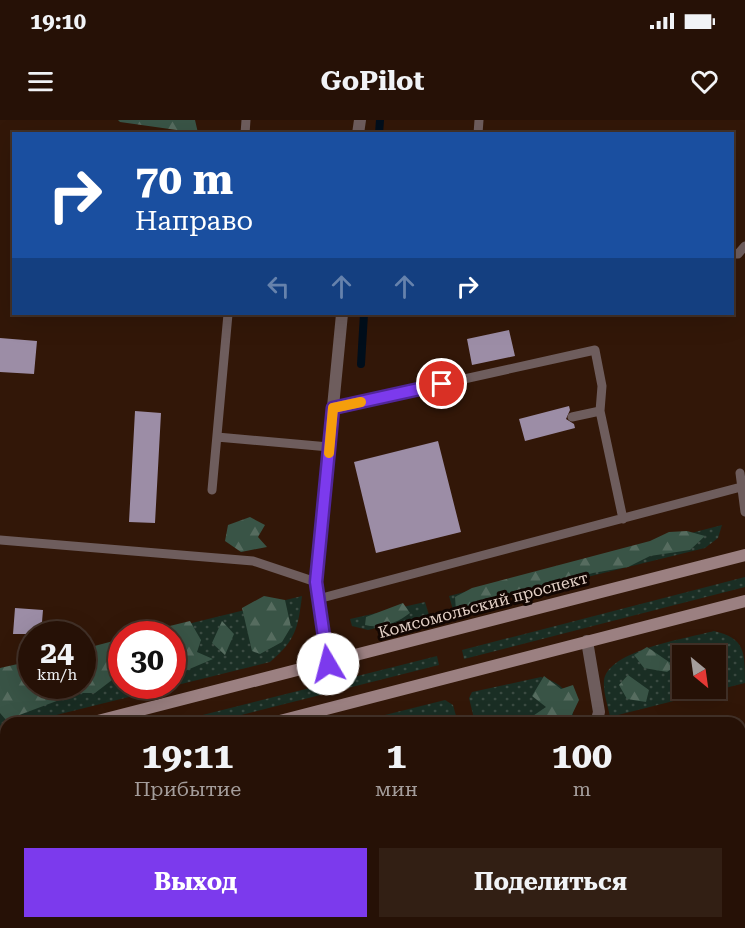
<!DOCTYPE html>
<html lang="ru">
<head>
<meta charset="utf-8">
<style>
  body { margin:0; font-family:"Roboto Serif",serif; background:#321f14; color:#f1f3f6; height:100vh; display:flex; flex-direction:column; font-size:22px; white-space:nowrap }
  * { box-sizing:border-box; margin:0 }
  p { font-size:20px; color:#a49d9b }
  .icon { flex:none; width:33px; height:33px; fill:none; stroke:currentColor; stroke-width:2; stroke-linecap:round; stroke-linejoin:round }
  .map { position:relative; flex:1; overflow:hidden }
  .side { position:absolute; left:0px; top:597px; width:746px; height:212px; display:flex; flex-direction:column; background:#261106; border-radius:18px 18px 0 0; box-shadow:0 6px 24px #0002,0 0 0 2px #423128 }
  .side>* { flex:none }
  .guide { position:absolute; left:12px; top:12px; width:722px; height:183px; border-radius:0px; box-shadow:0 6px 24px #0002,0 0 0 2px #423128; background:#1a4fa0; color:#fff; overflow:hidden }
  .needle { width:39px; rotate:151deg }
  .fabs { position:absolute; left:672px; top:525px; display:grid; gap:12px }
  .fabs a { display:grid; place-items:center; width:54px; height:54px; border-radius:0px; background:#261106; box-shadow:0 6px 24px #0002,0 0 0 2px #423128; font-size:30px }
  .speed { position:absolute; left:18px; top:501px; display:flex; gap:12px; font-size:30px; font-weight:700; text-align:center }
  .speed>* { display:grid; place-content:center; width:78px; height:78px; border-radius:50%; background:#261106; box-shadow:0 6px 24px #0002,0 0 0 2px #423128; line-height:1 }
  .speed small { font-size:15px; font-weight:400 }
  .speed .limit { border:9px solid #d22; background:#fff; color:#111 }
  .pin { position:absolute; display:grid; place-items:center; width:51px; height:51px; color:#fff; margin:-26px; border:3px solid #fff; border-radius:50%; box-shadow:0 2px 6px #0007 }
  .me { position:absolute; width:66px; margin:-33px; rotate:352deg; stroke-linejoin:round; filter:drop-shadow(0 0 4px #0008) }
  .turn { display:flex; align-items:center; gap:21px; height:126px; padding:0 24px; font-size:27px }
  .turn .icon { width:78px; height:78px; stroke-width:2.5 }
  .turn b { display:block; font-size:42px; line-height:51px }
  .lanes { display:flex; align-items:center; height:57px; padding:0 24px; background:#0003; justify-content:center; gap:30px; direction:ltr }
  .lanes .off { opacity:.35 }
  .eta { display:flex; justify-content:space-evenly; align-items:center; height:102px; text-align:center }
  .eta b { font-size:36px; font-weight:700; line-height:42px }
  .action { display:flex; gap:12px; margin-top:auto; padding:12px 24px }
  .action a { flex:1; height:69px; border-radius:0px; background:#7c3aed; color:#fff; font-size:24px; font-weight:700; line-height:69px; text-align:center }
  .action a+a { background:#321f14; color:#f1f3f6 }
  .status { display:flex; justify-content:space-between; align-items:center; height:42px; padding:0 30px; background:#261106; direction:ltr }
  .status svg { height:16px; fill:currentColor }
  header { display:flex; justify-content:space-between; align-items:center; height:78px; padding:0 24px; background:#261106; font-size:27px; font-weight:700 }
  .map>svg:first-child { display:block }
</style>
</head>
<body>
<div class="status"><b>19:10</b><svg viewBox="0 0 49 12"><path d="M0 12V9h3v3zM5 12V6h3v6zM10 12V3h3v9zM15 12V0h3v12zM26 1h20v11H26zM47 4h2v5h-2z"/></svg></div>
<header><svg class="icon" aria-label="menu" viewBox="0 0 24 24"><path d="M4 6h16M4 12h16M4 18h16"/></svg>GoPilot<svg class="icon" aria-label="heart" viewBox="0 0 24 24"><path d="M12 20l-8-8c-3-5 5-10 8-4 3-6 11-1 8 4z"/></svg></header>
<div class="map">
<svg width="745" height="808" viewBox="0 0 745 808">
  <defs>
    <pattern id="grass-dots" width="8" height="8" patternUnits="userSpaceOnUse" patternTransform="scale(1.5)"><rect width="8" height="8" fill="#1a2e24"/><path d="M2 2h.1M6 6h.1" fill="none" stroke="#3b4b42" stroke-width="1.8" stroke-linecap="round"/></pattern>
    <pattern id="forest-firs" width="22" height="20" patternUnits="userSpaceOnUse" patternTransform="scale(1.5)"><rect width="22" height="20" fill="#395446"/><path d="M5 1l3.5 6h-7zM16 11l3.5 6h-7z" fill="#566c5f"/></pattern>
  </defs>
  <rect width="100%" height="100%" fill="#321708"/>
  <path fill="url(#grass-dots)" fill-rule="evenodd" d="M 722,405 L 718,418 L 705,428 L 453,490 L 449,476 Z
    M 745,457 L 745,467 L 464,539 L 462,530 Z
    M 302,476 C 298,508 296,520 270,542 L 24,603 L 6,603 L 6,607 L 0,609 L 0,551 L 32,566 L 82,566 L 83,531 L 122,566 L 172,566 L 172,514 L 147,514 Z
    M 425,482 L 429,495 L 368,510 L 352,506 L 350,499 Z
    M 714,511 C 745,518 745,532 745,563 L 610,597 C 608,586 603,572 604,561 C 607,530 689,518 714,511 ZM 682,536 L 716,536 L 716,568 L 682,568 Z
    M 437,536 L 439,545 L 210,603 L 171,603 Z
    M 541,557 C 569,565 569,577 575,603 L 475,603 L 469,578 L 472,572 Z
    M 445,580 L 453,585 L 458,603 L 353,603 Z
    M 6,691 L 6,749 L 0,751 L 0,693 Z"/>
  <path fill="url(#forest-firs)" d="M 118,0 L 195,0 L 198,13 L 120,2 Z
    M 250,397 L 265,405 L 258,417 L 267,427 L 241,432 L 225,421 L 228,405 Z
    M 687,411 L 705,416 L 690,430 L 650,436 L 628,447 L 593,453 L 456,491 L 455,477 L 472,468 L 650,421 L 669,412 Z
    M 264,476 L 285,480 L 291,507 L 282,522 L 260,534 L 252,531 L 242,488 Z
    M 403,483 L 410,493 C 397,503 381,509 365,505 L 366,497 Z
    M 190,501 L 201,520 L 197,532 L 213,539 L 173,556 L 172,514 L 137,514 Z
    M 222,501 L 234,514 L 225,535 L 212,523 Z
    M 121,519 L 122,566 L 138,566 L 126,569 L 112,560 L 95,573 L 78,573 L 6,600 L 0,593 L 0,548 L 31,541 L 32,566 L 82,566 L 83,529 Z
    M 647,527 L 675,546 L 667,552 L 644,548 L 634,535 Z
    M 628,555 L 649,570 L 646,582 L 627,579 L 619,565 Z
    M 544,556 L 561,569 L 573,565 L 579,580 L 568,603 L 524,602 L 546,587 L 532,576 Z
    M 740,680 L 745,685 L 745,787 L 740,778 Z"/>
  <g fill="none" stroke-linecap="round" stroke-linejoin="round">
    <path stroke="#000e1b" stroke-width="8" d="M 379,14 L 380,0
      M 361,244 L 364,194
      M 740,731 L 745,738"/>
  </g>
  <path fill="#9c8da6" d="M 509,210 L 515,236 L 472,245 L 467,219 Z
    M 0,218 L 37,221 L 34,254 L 0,252 Z
    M 569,286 L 570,290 L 566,299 L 574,304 L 575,308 L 525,321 L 519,299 Z
    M 135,291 L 161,293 L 155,403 L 129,402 Z
    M 438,321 L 461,412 L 376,433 L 354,342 Z
    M 15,488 L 43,490 L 41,514 L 13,514 Z"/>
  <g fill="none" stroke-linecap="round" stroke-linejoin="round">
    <path stroke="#6e5d5d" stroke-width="9" d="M 245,14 L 246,0
      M 478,14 L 479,0
      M 732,134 L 738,134 L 745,126
      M 333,288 L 595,230 L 602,266 L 600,291 L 623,399
      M 572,297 L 600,291
      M 217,317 L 329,327
      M 740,353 L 745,392
      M 212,370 L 228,194
      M 0,420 L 253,441 L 316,462
      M 318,479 L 741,367"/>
    <path stroke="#6e5d5d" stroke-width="12" d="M 358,14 L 360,0
      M 587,521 L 599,592 L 596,603
      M 328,544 L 316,462 L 342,194
      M 614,802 L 616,808
      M 293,808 L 294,802"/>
    <path stroke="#9b8081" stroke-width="12" d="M 90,603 L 745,435
      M 272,603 L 745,481
      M 0,626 L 6,624
      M 0,675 L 6,674"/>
  </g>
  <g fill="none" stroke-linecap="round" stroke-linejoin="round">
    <g stroke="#51269a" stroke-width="15">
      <path id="route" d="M 328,544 L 316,462 L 333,288 L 442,264"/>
    </g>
    <use href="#route" stroke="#7c3aed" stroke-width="10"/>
    <path stroke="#f59e0b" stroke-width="10" d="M 329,333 L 333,288 L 361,282"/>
  </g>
  <g text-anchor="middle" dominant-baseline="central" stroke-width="6" stroke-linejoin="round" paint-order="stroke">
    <g font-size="16" fill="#e3d0c6" stroke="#120602">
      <text transform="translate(483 485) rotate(-15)">Комсомольский проспект</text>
    </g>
  </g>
</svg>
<div class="fabs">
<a><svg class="needle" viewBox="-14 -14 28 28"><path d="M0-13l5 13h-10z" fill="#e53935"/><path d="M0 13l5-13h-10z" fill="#a49d9b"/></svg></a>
</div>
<div class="speed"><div>24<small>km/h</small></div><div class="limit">30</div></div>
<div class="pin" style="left:442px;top:264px;background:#d93025"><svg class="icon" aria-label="arrive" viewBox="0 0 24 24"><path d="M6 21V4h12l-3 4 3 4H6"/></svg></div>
<svg class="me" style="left:328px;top:544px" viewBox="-20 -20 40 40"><circle r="19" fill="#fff"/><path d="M0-13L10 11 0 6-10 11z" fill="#7c3aed"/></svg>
<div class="guide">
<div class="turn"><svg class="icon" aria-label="right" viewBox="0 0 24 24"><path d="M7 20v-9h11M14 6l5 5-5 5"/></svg><div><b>70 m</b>Направо</div></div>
<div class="lanes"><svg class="icon off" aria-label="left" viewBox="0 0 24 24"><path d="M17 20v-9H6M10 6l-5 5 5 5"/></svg><svg class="icon off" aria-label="ahead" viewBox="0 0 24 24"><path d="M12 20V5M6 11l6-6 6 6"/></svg><svg class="icon off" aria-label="ahead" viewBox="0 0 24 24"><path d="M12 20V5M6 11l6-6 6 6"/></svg><svg class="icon" aria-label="right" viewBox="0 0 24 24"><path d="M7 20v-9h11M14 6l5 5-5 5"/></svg></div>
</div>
<section class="side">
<div class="eta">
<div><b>19:11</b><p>Прибытие</p></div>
<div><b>1</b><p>мин</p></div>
<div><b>100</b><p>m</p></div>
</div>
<div class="action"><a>Выход</a><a>Поделиться</a></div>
</section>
</div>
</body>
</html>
